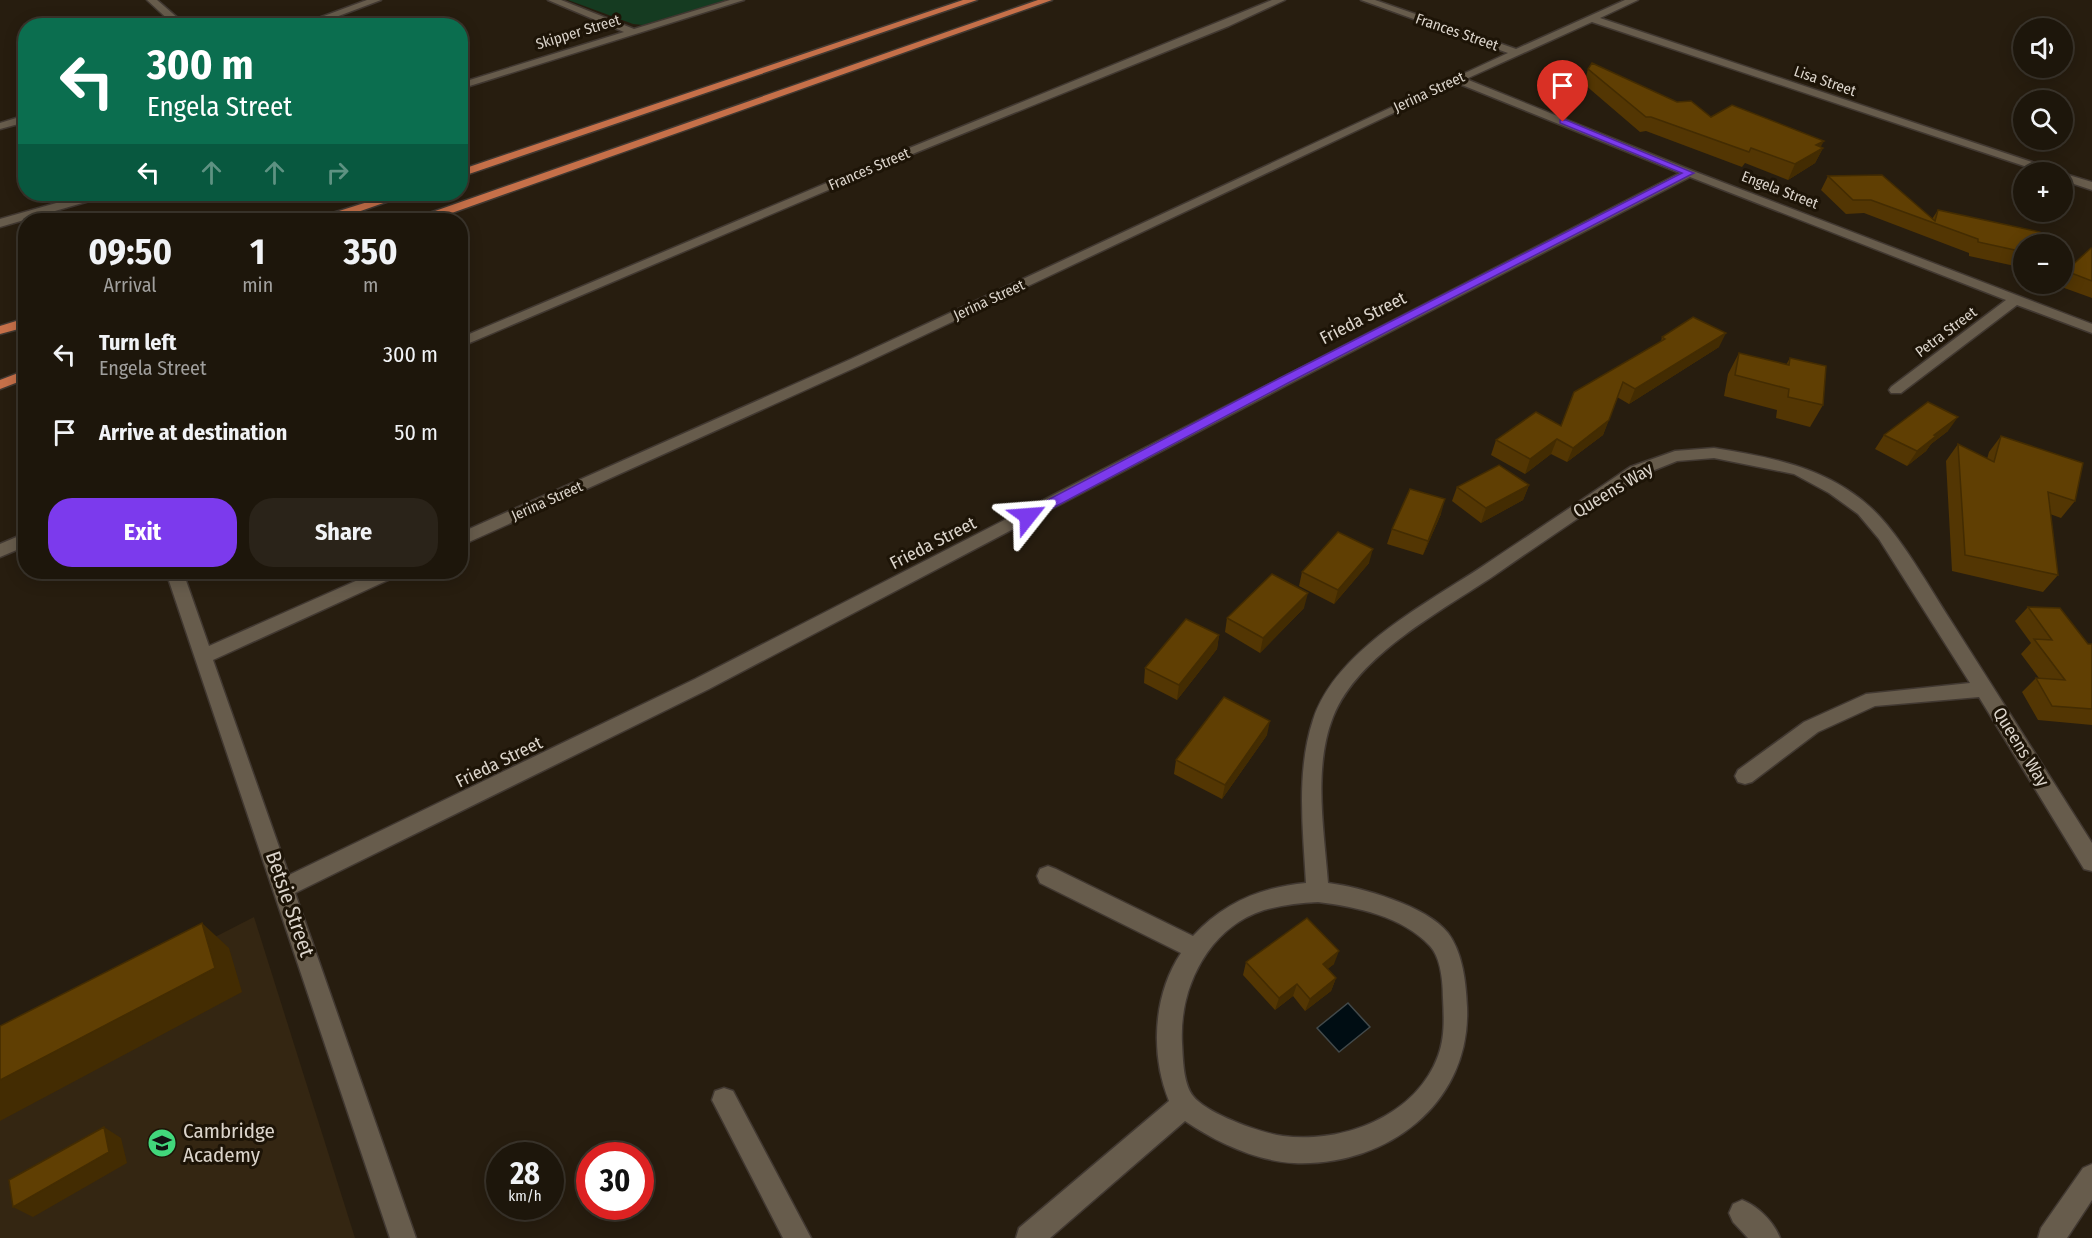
<!DOCTYPE html>
<html lang="en">
<head>
<meta charset="utf-8">
<style>
  body { margin:0; font-family:"Fira Sans Condensed",sans-serif; background:#2a2319; color:#f1f3f6; height:100vh; display:flex; flex-direction:column; font-size:22px; white-space:nowrap }
  * { box-sizing:border-box; margin:0 }
  p { font-size:20px; color:#a09f9d }
  .icon { flex:none; width:33px; height:33px; fill:none; stroke:currentColor; stroke-width:2; stroke-linecap:round; stroke-linejoin:round }
  .map { position:relative; flex:1; overflow:hidden }
  .details { position:absolute; left:18px; top:213px; width:450px; height:366px; display:flex; flex-direction:column; background:#1d160b; border-radius:24px; box-shadow:0 3px 15px #0003,0 0 0 2px #3b352c }
  .details>* { flex:none }
  .top-card { position:absolute; left:18px; top:18px; width:450px; height:183px; border-radius:24px; box-shadow:0 3px 15px #0003,0 0 0 2px #3b352c; background:#0b6e4f; color:#fff; overflow:hidden }
  .controls { position:absolute; left:2013px; top:18px; display:grid; gap:12px }
  .controls a { display:grid; place-items:center; width:60px; height:60px; border-radius:50%; background:#1d160b; box-shadow:0 3px 15px #0003,0 0 0 2px #3b352c; font-size:30px }
  .speed { position:absolute; left:486px; top:1142px; display:flex; gap:12px; font-size:30px; font-weight:700; text-align:center }
  .speed>* { display:grid; place-content:center; width:78px; height:78px; border-radius:50%; background:#1d160b; box-shadow:0 3px 15px #0003,0 0 0 2px #3b352c; line-height:1 }
  .speed small { font-size:15px; font-weight:400 }
  .speed .limit { border:9px solid #d22; background:#fff; color:#111 }
  .pin { position:absolute; display:grid; place-items:center; width:51px; height:51px; color:#fff; margin:-62px -26px; border-radius:50% 50% 50% 0; rotate:-45deg; box-shadow:0 0 6px #0007 }
  .pin .icon { rotate:45deg }
  .me { position:absolute; width:66px; margin:-33px; rotate:62deg; stroke-linejoin:round; filter:drop-shadow(0 0 4px #0008) }
  .turn { display:flex; align-items:center; gap:21px; height:126px; padding:0 30px; font-size:27px }
  .turn .icon { width:78px; height:78px; stroke-width:2.5 }
  .turn b { display:block; font-size:42px; line-height:51px }
  .lanes { display:flex; align-items:center; height:57px; padding:0 30px; background:#0003; justify-content:center; gap:30px; direction:ltr }
  .lanes .off { opacity:.35 }
  .eta { display:flex; justify-content:space-evenly; align-items:center; height:102px; text-align:center }
  .eta b { font-size:36px; font-weight:700; line-height:42px }
  .button { display:flex; gap:12px; margin-top:auto; padding:12px 30px }
  .button a { flex:1; height:69px; border-radius:24px; background:#7c3aed; color:#fff; font-size:24px; font-weight:700; line-height:69px; text-align:center }
  .button a+a { background:#2a2319; color:#f1f3f6 }
  ul { padding:0; list-style:none }
  li { display:flex; align-items:center; gap:18px; height:78px; padding:0 30px }
  li div { flex:1 }
  li b { display:block; font-size:22px }
  li em { font-style:normal }
  .map>svg:first-child { display:block }
</style>
</head>
<body>
<div class="map">
<svg width="2092" height="1238" viewBox="0 0 2092 1238">
  <rect width="100%" height="100%" fill="#271d0f"/>
  <path fill="#342612" d="M 254,917 L 355,1238 L 0,1238 L 0,1047 Z"/>
  <path fill="#153b21" d="M 568,0 L 728,0 L 643,25 L 633,24 Z"/>
  <path fill="#000d13" stroke="#42494a" stroke-width="1.5" d="M 1348,1003 L 1370,1027 L 1339,1052 L 1317,1028 Z"/>
  <g fill="none" stroke-linecap="round" stroke-linejoin="round">
    <g stroke="#413831" stroke-width="3">
      <path id="minor" d="M 147,0 L 157,0 L 187,26 L 176,26 L 172,23 Z
        M 367,0 L 381,0 L 312,26 L 297,26 Z
        M 548,0 L 561,0 L 634,29 L 730,0 L 744,0 L 460,89 L 460,83 L 624,32 Z
        M 1272,0 L 1285,0 L 1229,26 L 915,153 L 460,347 L 460,338 L 907,149 Z
        M 1361,0 L 1375,0 L 1516,49 L 1625,0 L 1638,0 L 1600,18 L 2056,170 L 2057,172 L 2042,172 L 1592,22 L 1466,79 L 1693,171 L 2092,324 L 2092,333 L 2017,305 L 1901,393 L 1891,393 L 1889,390 L 1891,387 L 2006,300 L 1690,177 L 1289,384 L 709,689 L 295,893 L 416,1238 L 390,1238 L 166,572 L 183,572 L 209,646 L 376,572 L 400,572 L 397,576 L 213,660 L 289,875 L 695,679 L 1680,173 L 1457,83 L 861,365 L 460,546 L 460,533 L 851,359 L 1508,53 Z
        M 26,115 L 26,122 L 0,129 L 0,123 Z
        M 2062,173 L 2092,182 L 2092,190 L 2062,180 Z
        M 88,194 L 105,194 L 103,197 L 0,227 L 0,219 Z
        M 1714,448 C 1770,457 1825,467 1869,506 C 1898,531 1929,587 1951,621 C 1998,695 2045,769 2092,843 L 2092,871 L 2084,869 L 1979,697 L 1875,706 L 1818,732 L 1752,782 L 1745,784 L 1738,782 L 1735,776 L 1738,770 L 1804,722 L 1866,694 L 1970,683 L 1879,539 L 1858,514 L 1829,493 L 1794,474 L 1714,458 L 1677,461 L 1642,475 C 1593,508 1544,541 1495,575 C 1442,611 1358,654 1333,717 C 1313,768 1324,830 1328,883 C 1361,887 1427,906 1448,933 C 1463,953 1466,983 1467,1007 C 1471,1104 1386,1167 1294,1163 C 1256,1161 1216,1142 1185,1121 L 1050,1238 L 1016,1238 L 1019,1228 L 1169,1101 C 1150,1054 1153,995 1181,953 L 1040,883 L 1037,876 L 1040,869 L 1048,866 L 1056,869 L 1193,936 C 1224,902 1262,887 1306,883 C 1303,829 1296,772 1313,720 C 1336,649 1428,603 1486,564 C 1534,532 1582,500 1630,467 L 1675,451 ZM 1318,902 C 1357,907 1402,916 1430,946 C 1441,958 1443,983 1443,998 C 1444,1018 1445,1037 1438,1056 C 1416,1116 1342,1144 1283,1136 C 1261,1133 1207,1114 1193,1096 C 1183,1083 1183,1059 1182,1043 C 1179,988 1208,928 1264,910 C 1281,905 1300,903 1318,902 Z
        M 26,533 L 26,546 L 0,557 L 0,544 Z
        M 724,1088 L 733,1091 L 811,1238 L 783,1238 L 712,1100 L 715,1091 Z
        M 2092,1164 L 2092,1200 L 2067,1238 L 2038,1238 L 2041,1228 L 2083,1168 Z
        M 1742,1200 C 1758,1206 1774,1222 1780,1238 L 1748,1238 L 1733,1222 L 1729,1213 L 1733,1204 Z"/>
    </g>
    <g stroke="#413831" stroke-width="3">
      <path id="highway" d="M 963,0 L 977,0 L 460,177 L 460,170 Z
        M 1038,0 L 1052,0 L 432,220 L 416,220 L 418,217 Z
        M 393,194 L 409,194 L 335,220 L 318,220 L 320,217 Z
        M 26,318 L 26,327 L 0,334 L 0,326 Z
        M 26,370 L 26,379 L 0,389 L 0,380 Z"/>
    </g>
    <use href="#minor" fill="#675c4c" fill-rule="evenodd"/>
    <use href="#highway" fill="#c67049" fill-rule="evenodd"/>
  </g>
  <path fill="#533603" d="M 1588,69 L 1677,102 L 1711,117 L 1823,148 L 1815,163 L 1788,180 L 1745,163 L 1742,167 L 1646,131 L 1640,132 L 1584,84 Z
    M 1828,176 L 1932,219 L 1938,210 L 2024,244 L 2024,268 L 1969,256 L 1969,253 L 1864,213 L 1846,214 L 1821,190 Z
    M 2092,249 L 2092,298 L 2056,285 L 2057,284 L 2062,284 L 2062,276 L 2066,271 Z
    M 1662,337 L 1719,347 L 1629,404 L 1617,397 L 1603,435 L 1567,462 L 1551,454 L 1525,474 L 1491,455 L 1496,440 L 1561,426 L 1661,341 Z
    M 1739,353 L 1786,365 L 1790,358 L 1823,405 L 1810,427 L 1776,418 L 1777,410 L 1724,396 L 1728,374 Z
    M 1948,431 L 1931,444 L 1926,451 L 1907,466 L 1875,449 L 1884,435 Z
    M 2001,436 L 2075,501 L 2061,518 L 2050,514 L 2058,575 L 2043,592 L 1952,571 L 1946,461 L 1958,444 L 1987,459 L 1989,452 Z
    M 1529,485 L 1523,500 L 1481,523 L 1452,501 L 1457,487 Z
    M 1441,514 L 1423,555 L 1387,544 L 1392,529 Z
    M 1369,563 L 1334,604 L 1299,586 L 1302,572 Z
    M 2028,607 L 2088,644 L 2092,644 L 2092,725 L 2038,720 L 2022,692 L 2036,678 L 2039,678 L 2021,654 L 2031,643 L 2015,621 Z
    M 1304,608 L 1260,653 L 1225,632 L 1227,618 Z
    M 1219,635 L 1217,649 L 1177,700 L 1144,683 L 1145,668 Z
    M 1267,735 L 1222,799 L 1174,774 L 1176,760 Z
    M 1246,962 L 1334,964 L 1327,969 L 1336,978 L 1331,991 L 1305,1011 L 1293,996 L 1275,1010 L 1243,975 Z"/>
  <path fill="#432c02" d="M 1824,141 L 1819,150 L 1823,148 L 1815,163 L 1788,180 L 1795,164 L 1816,145 Z
    M 1726,333 L 1719,347 L 1629,404 L 1635,389 Z
    M 1958,417 L 1948,431 L 1931,444 L 1926,451 L 1907,466 L 1917,451 L 1934,435 Z
    M 1609,420 L 1603,435 L 1567,462 L 1573,448 Z
    M 1557,439 L 1551,454 L 1525,474 L 1530,459 Z
    M 1529,485 L 1523,500 L 1481,523 L 1486,508 Z
    M 1445,499 L 1441,514 L 1423,555 L 1428,541 Z
    M 1373,549 L 1369,563 L 1334,604 L 1338,590 Z
    M 1308,593 L 1304,608 L 1260,653 L 1263,638 Z
    M 1219,635 L 1217,649 L 1177,700 L 1179,685 Z
    M 1270,721 L 1267,735 L 1222,799 L 1225,785 Z
    M 202,923 L 229,948 L 242,992 L 0,1121 L 0,1080 Z
    M 1339,951 L 1334,964 L 1318,977 L 1323,964 Z
    M 1336,978 L 1331,991 L 1305,1011 L 1310,999 Z
    M 1297,984 L 1293,996 L 1275,1010 L 1279,998 Z
    M 104,1127 L 121,1138 L 127,1163 L 33,1217 L 13,1207 Z"/>
  <path fill="#603f03" stroke="#432c02" stroke-width="1.5" d="M 1592,63 L 1677,102 L 1691,101 L 1711,117 L 1732,105 L 1824,141 L 1816,145 L 1823,148 L 1795,164 L 1751,148 L 1749,152 L 1651,117 L 1646,117 L 1588,69 Z
    M 1882,175 L 1935,221 L 1938,210 L 2040,232 L 2040,244 L 2024,244 L 2024,252 L 1978,242 L 1978,239 L 1871,200 L 1853,200 L 1828,176 Z
    M 2091,248 L 2092,249 L 2092,281 L 2066,271 Z
    M 1693,317 L 1726,333 L 1635,389 L 1623,382 L 1609,420 L 1573,448 L 1557,439 L 1530,459 L 1496,440 L 1536,412 L 1561,426 L 1574,392 L 1665,339 L 1662,337 Z
    M 1739,353 L 1789,365 L 1790,358 L 1826,366 L 1823,405 L 1788,397 L 1789,389 L 1735,375 Z
    M 1928,402 L 1958,417 L 1934,435 L 1936,436 L 1917,451 L 1884,435 Z
    M 2001,436 L 2083,463 L 2075,501 L 2048,492 L 2058,575 L 1965,555 L 1958,444 L 1994,462 Z
    M 1499,465 L 1529,485 L 1486,508 L 1457,487 Z
    M 1410,489 L 1445,499 L 1428,541 L 1392,529 Z
    M 1338,532 L 1373,549 L 1338,590 L 1302,572 Z
    M 1272,574 L 1308,593 L 1263,638 L 1227,618 Z
    M 2028,607 L 2060,608 L 2088,644 L 2092,644 L 2092,709 L 2052,706 L 2036,678 L 2065,680 L 2034,639 L 2052,640 Z
    M 1186,619 L 1219,635 L 1179,685 L 1145,668 Z
    M 1224,697 L 1270,721 L 1225,785 L 1176,760 Z
    M 1307,918 L 1339,951 L 1323,964 L 1336,978 L 1310,999 L 1297,984 L 1279,998 L 1246,962 Z
    M 202,923 L 215,968 L 0,1080 L 0,1026 Z
    M 104,1127 L 109,1152 L 13,1207 L 9,1180 Z"/>
  <path fill="#7c3aed" stroke="#51269a" stroke-width="1.5" d="M 1560,120 L 1566,120 L 1694,173 L 1288,383 L 1032,519 L 1023,519 L 1021,516 L 1023,513 L 1280,378 L 1682,173 L 1560,123 Z"/>
  <defs>
    <g id="school-disc" transform="scale(1.5)"><circle r="9.5" fill="#42d77b" stroke="#1d1407"/><path d="M0-5L7-2L0 1L-7-2ZM-4 1L0 2.5L4 1V4Q0 6-4 4Z" fill="#111"/></g>
  </defs>
  <g fill-rule="evenodd">
    <use href="#school-disc" x="162" y="1143"/>
  </g>
  <g text-anchor="middle" dominant-baseline="central" stroke-width="6" stroke-linejoin="round" paint-order="stroke">
    <g font-size="15" fill="#dbd4cb" stroke="#1d1407">
      <text transform="translate(578 32) rotate(-17)">Skipper Street</text>
      <text transform="translate(1457 32) rotate(19)">Frances Street</text>
      <text transform="translate(1825 81) rotate(19)">Lisa Street</text>
      <text transform="translate(1429 92) rotate(-25)">Jerina Street</text>
      <text transform="translate(869 169) rotate(-23)">Frances Street</text>
      <text transform="translate(1780 190) rotate(21)">Engela Street</text>
      <text transform="translate(989 300) rotate(-25)">Jerina Street</text>
      <text transform="translate(1946 332) rotate(-37)">Petra Street</text>
      <text transform="translate(547 501) rotate(-24)">Jerina Street</text>
    </g>
    <g font-size="18" fill="#dbd4cb" stroke="#1d1407">
      <text transform="translate(1363 318) rotate(-27)">Frieda Street</text>
      <text transform="translate(1613 490) rotate(-31)">Queens Way</text>
      <text transform="translate(933 543) rotate(-27)">Frieda Street</text>
      <text transform="translate(2021 747) rotate(58)">Queens Way</text>
      <text transform="translate(499 762) rotate(-26)">Frieda Street</text>
    </g>
    <g font-size="21" fill="#dbd4cb" stroke="#1d1407">
      <text transform="translate(290 904) rotate(71)">Betsie Street</text>
    </g>
    <g font-size="21" fill="#dbd4cb" stroke="#1d1407" text-anchor="start">
      <text x="183" y="1131">Cambridge<tspan x="183" dy="24">Academy</tspan></text>
    </g>
  </g>
</svg>
<div class="controls">
<a><svg class="icon" aria-label="sound" viewBox="0 0 24 24"><path d="M4 9h4l5-4v14l-5-4H4zM17 9q2 3 0 6"/></svg></a>
<a><svg class="icon" aria-label="search" viewBox="0 0 24 24"><circle cx="10" cy="10" r="6"/><path d="M15 15l6 6"/></svg></a>
<a>+</a>
<a>−</a>
</div>
<div class="speed"><div>28<small>km/h</small></div><div class="limit">30</div></div>
<div class="pin" style="left:1563px;top:122px;background:#d93025"><svg class="icon" aria-label="arrive" viewBox="0 0 24 24"><path d="M6 21V4h12l-3 4 3 4H6"/></svg></div>
<svg class="me" style="left:1028px;top:516px" viewBox="-20 -20 40 40"><path d="M0-17L14 15 0 8-14 15z" fill="#7c3aed" stroke="#fff" stroke-width="4"/></svg>
<div class="top-card">
<div class="turn"><svg class="icon" aria-label="left" viewBox="0 0 24 24"><path d="M17 20v-9H6M10 6l-5 5 5 5"/></svg><div><b>300 m</b>Engela Street</div></div>
<div class="lanes"><svg class="icon" aria-label="left" viewBox="0 0 24 24"><path d="M17 20v-9H6M10 6l-5 5 5 5"/></svg><svg class="icon off" aria-label="ahead" viewBox="0 0 24 24"><path d="M12 20V5M6 11l6-6 6 6"/></svg><svg class="icon off" aria-label="ahead" viewBox="0 0 24 24"><path d="M12 20V5M6 11l6-6 6 6"/></svg><svg class="icon off" aria-label="right" viewBox="0 0 24 24"><path d="M7 20v-9h11M14 6l5 5-5 5"/></svg></div>
</div>
<section class="details">
<div class="eta">
<div><b>09:50</b><p>Arrival</p></div>
<div><b>1</b><p>min</p></div>
<div><b>350</b><p>m</p></div>
</div>
<ul>
<li><svg class="icon" aria-label="left" viewBox="0 0 24 24"><path d="M17 20v-9H6M10 6l-5 5 5 5"/></svg><div><b>Turn left</b><p>Engela Street</p></div><em>300 m</em></li>
<li><svg class="icon" aria-label="arrive" viewBox="0 0 24 24"><path d="M6 21V4h12l-3 4 3 4H6"/></svg><div><b>Arrive at destination</b></div><em>50 m</em></li>
</ul>
<div class="button"><a>Exit</a><a>Share</a></div>
</section>
</div>
</body>
</html>
